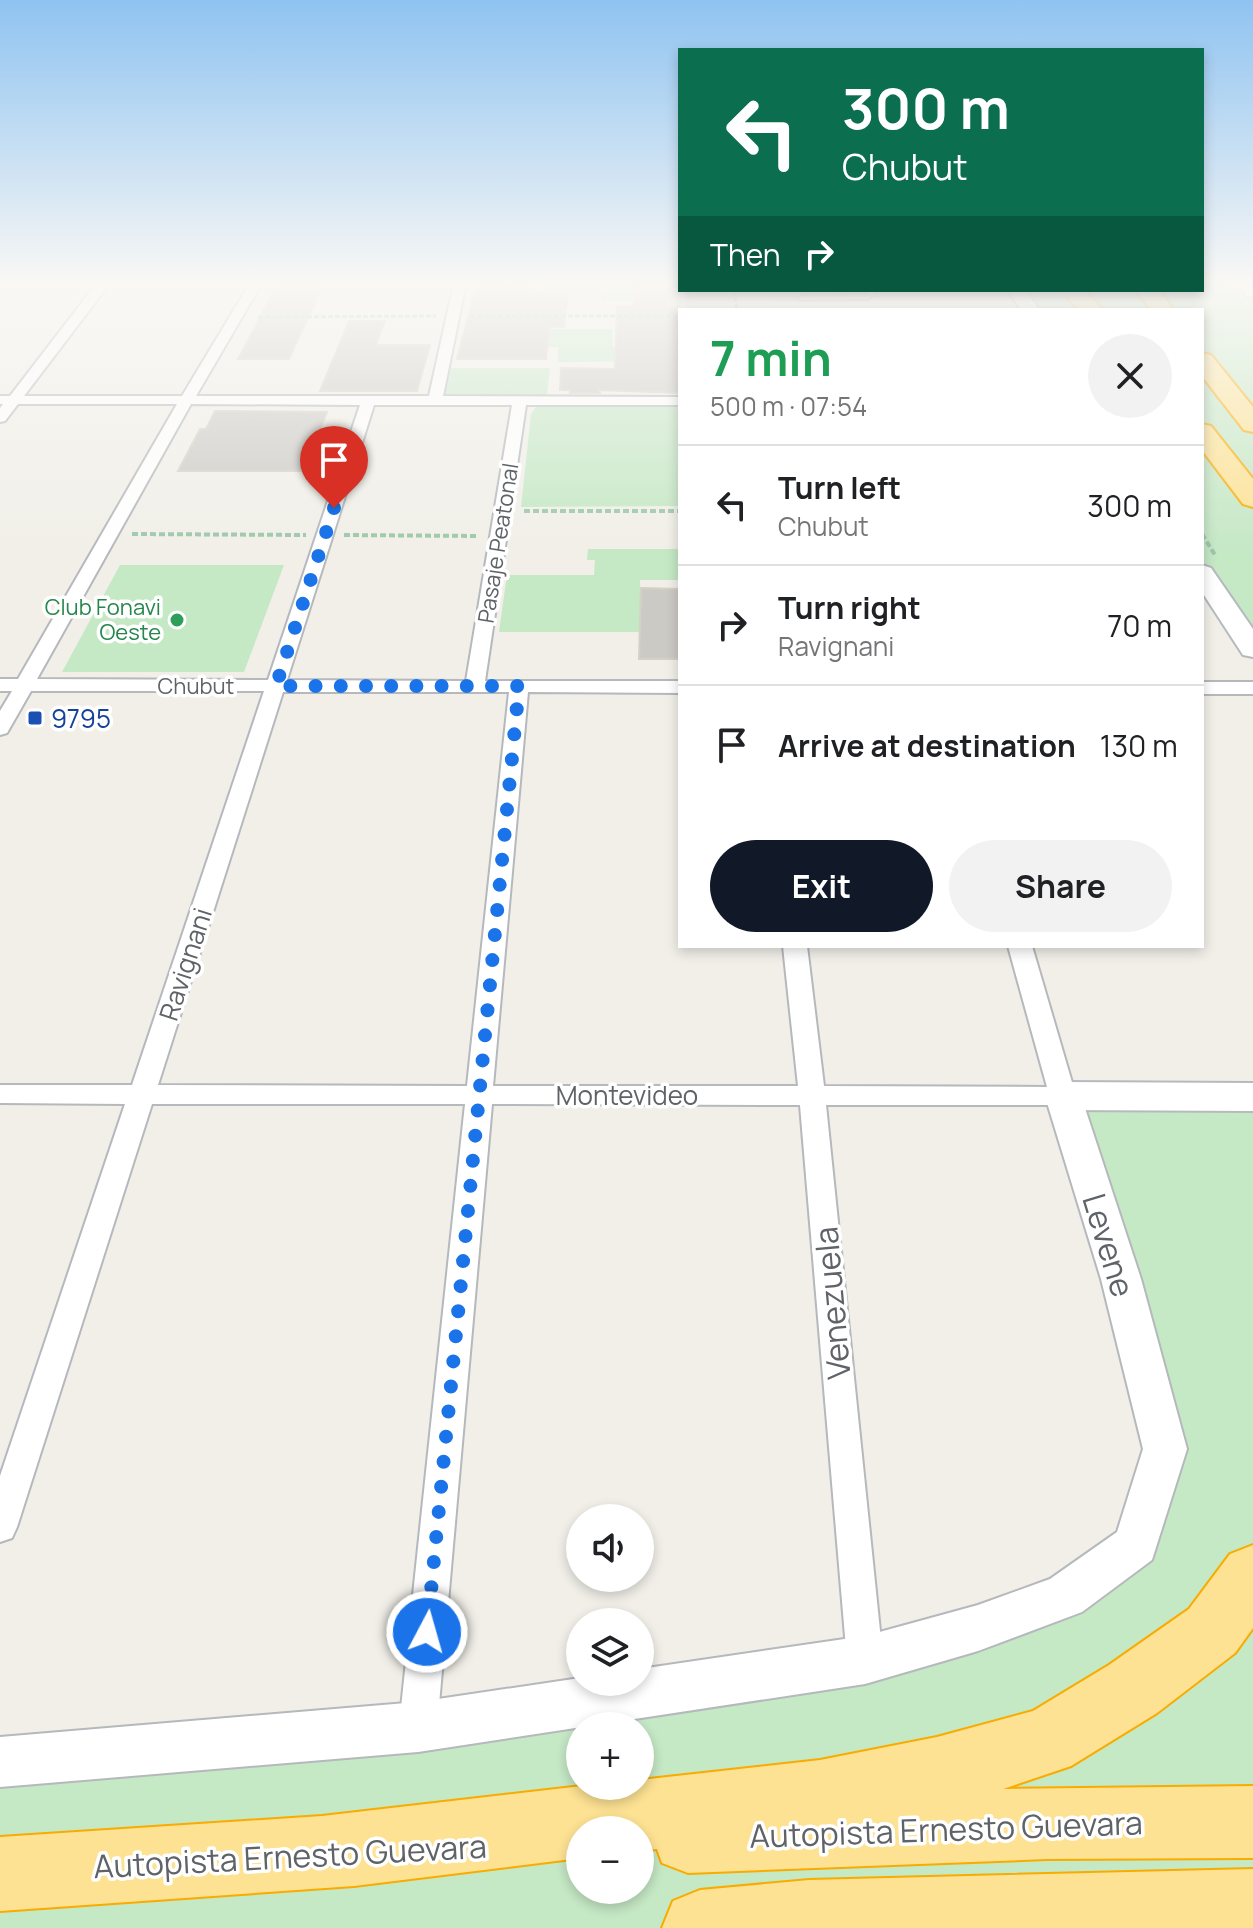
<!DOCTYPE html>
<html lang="en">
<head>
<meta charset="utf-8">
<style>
  body { margin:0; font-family:Manrope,sans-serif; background:#f2f2f2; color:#202124; height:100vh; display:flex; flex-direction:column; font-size:30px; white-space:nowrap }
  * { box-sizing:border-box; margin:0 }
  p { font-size:26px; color:#757577 }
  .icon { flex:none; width:44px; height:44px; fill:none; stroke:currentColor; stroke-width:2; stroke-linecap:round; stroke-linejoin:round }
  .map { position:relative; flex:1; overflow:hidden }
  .side { position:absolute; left:678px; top:308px; width:526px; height:640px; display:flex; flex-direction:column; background:#fff; border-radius:0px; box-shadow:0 4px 12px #0003 }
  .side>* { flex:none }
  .guide { position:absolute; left:678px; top:48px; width:526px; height:244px; border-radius:0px; box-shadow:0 4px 12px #0003; background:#0b6e4f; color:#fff; overflow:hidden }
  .fabs { position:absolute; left:566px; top:1504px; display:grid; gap:16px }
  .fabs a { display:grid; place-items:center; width:88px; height:88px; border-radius:50%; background:#fff; box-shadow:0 4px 12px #0003; font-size:40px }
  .pin { position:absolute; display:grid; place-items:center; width:68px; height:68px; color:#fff; margin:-82px -34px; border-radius:50% 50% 50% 0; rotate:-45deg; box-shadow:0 0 8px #0007 }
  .pin .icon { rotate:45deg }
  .me { position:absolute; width:88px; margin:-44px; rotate:6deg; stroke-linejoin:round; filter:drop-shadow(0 0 6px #0008) }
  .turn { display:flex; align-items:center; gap:28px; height:168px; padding:0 32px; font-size:36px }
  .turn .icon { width:104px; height:104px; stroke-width:2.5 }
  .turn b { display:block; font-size:56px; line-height:68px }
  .then { display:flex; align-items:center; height:76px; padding:0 32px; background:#0003; gap:16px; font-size:30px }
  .round { display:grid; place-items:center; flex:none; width:84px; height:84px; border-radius:42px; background:#f2f2f2 }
  .head { display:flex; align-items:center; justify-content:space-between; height:136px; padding:0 32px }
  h1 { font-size:48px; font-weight:700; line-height:60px; color:#1e9e55 }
  .cta { display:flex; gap:16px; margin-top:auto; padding:16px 32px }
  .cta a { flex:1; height:92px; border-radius:48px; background:#111827; color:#fff; font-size:32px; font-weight:700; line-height:92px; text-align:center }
  .cta a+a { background:#f2f2f2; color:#202124 }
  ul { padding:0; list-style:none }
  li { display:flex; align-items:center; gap:24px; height:120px; padding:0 32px; border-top:2px solid #e0e0e0 }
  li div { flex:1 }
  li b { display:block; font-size:30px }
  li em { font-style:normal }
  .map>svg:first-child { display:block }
</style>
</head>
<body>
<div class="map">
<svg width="1253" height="1928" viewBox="0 0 1253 1928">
  <rect width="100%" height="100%" fill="#f1efe8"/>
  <path fill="#c5e8c5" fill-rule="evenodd" d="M 545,283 L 637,283 L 654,301 L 602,301 L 602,290 L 545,290 Z
    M 1202,283 L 1246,283 L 1253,292 L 1253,649 L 1202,573 L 1202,310 L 1030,310 L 1017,290 L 1202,290 Z
    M 878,290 L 881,298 L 798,298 L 799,301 L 775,301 L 773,292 Z
    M 495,329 L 612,329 L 613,347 L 659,347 L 660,361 L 558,362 L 558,347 L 492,347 Z
    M 451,368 L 550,368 L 547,395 L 445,395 Z
    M 536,407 L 680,407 L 680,506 L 521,507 L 531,414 Z
    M 588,549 L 680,549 L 680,580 L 640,580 L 641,632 L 499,632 L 507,575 L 594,575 L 595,560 L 587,560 Z
    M 120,565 L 284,565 L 244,672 L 62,672 Z
    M 1063,1096 L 1253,1097 L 1253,1928 L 0,1928 L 0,1762 L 865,1660 L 1136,1545 L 1165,1449 ZM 580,1726 L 640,1726 L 640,1786 L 580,1786 ZM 580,1830 L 640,1830 L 640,1890 L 580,1890 Z"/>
  <path fill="#cccac5" stroke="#d6d1c6" stroke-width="2" d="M 278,283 L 324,283 L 289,359 L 238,359 Z
    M 477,283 L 530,283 L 529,293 L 568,293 L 564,327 L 550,327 L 546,359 L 457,359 Z
    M 634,283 L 680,283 L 680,393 L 599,390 L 600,393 L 570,393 L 570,390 L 560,390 L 561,368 L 615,369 L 617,306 L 634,306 Z
    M 349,321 L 385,321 L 376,345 L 430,345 L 417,391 L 320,391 Z
    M 215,411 L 327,412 L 303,471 L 178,471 L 200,429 L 206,429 Z
    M 641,588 L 680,589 L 680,659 L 639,659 Z"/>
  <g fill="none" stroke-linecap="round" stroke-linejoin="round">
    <g stroke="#b5b8bc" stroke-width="4">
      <path id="service" d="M 871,290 L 877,290 L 868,299 L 801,300 L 798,298 L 801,296 L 866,295 Z"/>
    </g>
    <g stroke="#b5b8bc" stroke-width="4">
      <path id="minor" d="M 97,283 L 110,283 L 24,396 L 182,396 L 250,283 L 262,283 L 196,396 L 429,396 L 454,283 L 466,283 L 443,396 L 680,397 L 680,405 L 526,405 L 485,681 L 680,681 L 680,693 L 528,692 L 493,1086 L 798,1086 L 783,946 L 807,946 L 824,1086 L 1047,1087 L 1008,946 L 1032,946 L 1076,1096 L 1072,1103 L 1063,1105 L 826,1105 L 883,1660 L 878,1672 L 865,1678 L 852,1672 L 847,1660 L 800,1105 L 492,1104 L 437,1727 L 431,1740 L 418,1746 L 405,1740 L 399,1727 L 465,1104 L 152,1104 L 17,1527 L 12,1538 L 0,1542 L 0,1476 L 125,1104 L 0,1103 L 0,1085 L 132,1085 L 264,691 L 31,691 L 7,733 L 0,735 L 0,711 L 12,691 L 0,691 L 0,679 L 18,679 L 177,404 L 18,404 L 5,421 L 0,422 L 0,408 L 3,404 L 0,404 L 0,396 L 10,396 ZM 191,404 L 360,405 L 268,680 L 37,679 ZM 374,405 L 512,405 L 466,681 L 287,680 ZM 283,692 L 509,692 L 467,1086 L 158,1085 Z
        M 1202,682 L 1253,682 L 1253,694 L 1202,694 Z"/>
    </g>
    <g stroke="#b5b8bc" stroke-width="4">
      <path id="tertiary" d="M 1063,1084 L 1075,1087 L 1081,1096 L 1141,1279 L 1187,1449 L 1152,1560 L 1082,1612 L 978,1651 L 865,1684 L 418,1752 L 0,1787 L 0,1737 L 418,1702 L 580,1678 L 580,1682 L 640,1682 L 640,1669 L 865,1636 L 978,1605 L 1050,1579 L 1117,1532 L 1143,1449 L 1101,1279 L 1045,1096 L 1051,1087 Z"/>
    </g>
    <g stroke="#b6babf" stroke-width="4">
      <path id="secondary" d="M 1237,283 L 1253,283 L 1253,297 L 1247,296 Z
        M 1008,290 L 1026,290 L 1039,310 L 1021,310 Z
        M 1202,565 L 1211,568 L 1253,629 L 1253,657 L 1243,655 L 1202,592 Z
        M 1063,1082 L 1253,1083 L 1253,1111 L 1063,1110 L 1049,1106 L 1043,1096 L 1049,1086 Z"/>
    </g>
    <g stroke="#f9ab00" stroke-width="4">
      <path id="motorway" d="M 1061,290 L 1085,290 L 1103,310 L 1079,310 Z
        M 1136,290 L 1159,290 L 1174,310 L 1151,310 Z
        M 1202,353 L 1211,355 L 1253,407 L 1253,432 L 1244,430 L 1202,376 Z
        M 1202,424 L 1211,426 L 1253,479 L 1253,507 L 1243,504 L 1202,450 Z
        M 1253,1545 L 1253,1628 L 1235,1653 L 1157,1713 L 1071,1766 L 1003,1789 L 1253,1786 L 1253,1858 L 1047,1859 L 688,1873 L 662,1863 L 657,1849 L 640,1851 L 640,1830 L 580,1830 L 580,1858 L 354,1886 L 0,1911 L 0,1837 L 322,1816 L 582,1786 L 640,1786 L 640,1780 L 820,1760 L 937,1737 L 1033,1711 L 1109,1665 L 1189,1609 L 1230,1554 Z
        M 1253,1869 L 1253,1928 L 662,1928 L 673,1901 L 700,1890 L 809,1880 Z"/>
    </g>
    <path stroke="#9cc7a9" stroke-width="3" stroke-dasharray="5 2" stroke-linecap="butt" d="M 734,290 L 737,310
      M 470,316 L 680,316
      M 258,317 L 436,316"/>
    <path stroke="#9cc7a9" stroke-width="4" stroke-dasharray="6 3" stroke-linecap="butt" d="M 524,511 L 680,511
      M 132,534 L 306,535
      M 1202,534 L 1215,555
      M 344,535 L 478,536"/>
    <use href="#service" fill="#fff" fill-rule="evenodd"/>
    <use href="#minor" fill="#fff" fill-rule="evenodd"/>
    <use href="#tertiary" fill="#fff" fill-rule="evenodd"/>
    <use href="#secondary" fill="#fff" fill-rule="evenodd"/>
    <use href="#motorway" fill="#fde293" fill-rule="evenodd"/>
  </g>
  <linearGradient id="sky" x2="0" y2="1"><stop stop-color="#8fc3f1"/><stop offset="0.51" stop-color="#f9f8f5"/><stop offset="1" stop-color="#f9f8f5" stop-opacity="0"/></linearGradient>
  <rect width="1253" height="553" fill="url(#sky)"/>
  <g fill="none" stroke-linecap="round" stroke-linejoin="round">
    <path stroke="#1a73e8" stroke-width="14" stroke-dasharray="0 25.2" d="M 334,508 L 276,686 L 519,686 L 427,1632"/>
  </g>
  <circle fill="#2e9e5b" stroke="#fff" stroke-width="3" cx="177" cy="620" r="8"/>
  <rect fill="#1a4fb4" stroke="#fff" stroke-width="3" x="27" y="710" width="16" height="16" rx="4"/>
  <g text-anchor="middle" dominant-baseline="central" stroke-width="7" stroke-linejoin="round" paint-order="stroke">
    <g font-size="22" fill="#5f6368" stroke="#fff">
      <text transform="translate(498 543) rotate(-81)">Pasaje Peatonal</text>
      <text x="196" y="686">Chubut</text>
    </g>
    <g font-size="22" fill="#27864d" stroke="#fff" text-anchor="end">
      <text x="161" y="607">Club Fonavi<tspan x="161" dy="25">Oeste</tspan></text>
    </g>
    <g font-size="26" fill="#164399" stroke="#fff" text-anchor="start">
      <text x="51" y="718">9795</text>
    </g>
    <g font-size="26" fill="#5f6368" stroke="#fff">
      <text transform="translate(185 964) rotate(-72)">Ravignani</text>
      <text x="627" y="1095">Montevideo</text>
    </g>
    <g font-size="32" fill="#5f6368" stroke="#fff">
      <text transform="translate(1109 1245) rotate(73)">Levene</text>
      <text transform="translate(832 1303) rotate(-95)">Venezuela</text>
      <text transform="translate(946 1829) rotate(-2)">Autopista Ernesto Guevara</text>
      <text transform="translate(290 1856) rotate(-3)">Autopista Ernesto Guevara</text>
    </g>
  </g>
</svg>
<div class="fabs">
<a><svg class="icon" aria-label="sound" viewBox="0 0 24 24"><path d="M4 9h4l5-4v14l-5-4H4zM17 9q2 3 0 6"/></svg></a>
<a><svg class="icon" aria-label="layers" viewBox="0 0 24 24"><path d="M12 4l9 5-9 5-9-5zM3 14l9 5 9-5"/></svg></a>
<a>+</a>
<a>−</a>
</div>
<div class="pin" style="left:334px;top:508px;background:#d93025"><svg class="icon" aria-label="arrive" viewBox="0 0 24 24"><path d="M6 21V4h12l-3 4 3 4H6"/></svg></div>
<svg class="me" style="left:427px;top:1632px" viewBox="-20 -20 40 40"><circle r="17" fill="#1a73e8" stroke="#fff" stroke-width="3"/><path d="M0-11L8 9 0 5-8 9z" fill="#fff"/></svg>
<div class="guide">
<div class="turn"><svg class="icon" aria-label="left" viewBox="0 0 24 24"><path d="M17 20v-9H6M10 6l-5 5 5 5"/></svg><div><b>300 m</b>Chubut</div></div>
<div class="then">Then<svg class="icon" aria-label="right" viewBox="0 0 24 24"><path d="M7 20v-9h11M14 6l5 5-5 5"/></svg></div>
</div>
<section class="side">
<div class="head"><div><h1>7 min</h1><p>500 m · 07:54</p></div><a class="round"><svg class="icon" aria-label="close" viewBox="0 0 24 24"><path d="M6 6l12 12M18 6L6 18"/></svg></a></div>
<ul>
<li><svg class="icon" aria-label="left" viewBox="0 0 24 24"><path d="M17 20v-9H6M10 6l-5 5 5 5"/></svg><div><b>Turn left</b><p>Chubut</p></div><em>300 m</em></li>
<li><svg class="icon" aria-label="right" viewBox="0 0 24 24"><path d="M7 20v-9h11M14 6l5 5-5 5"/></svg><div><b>Turn right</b><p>Ravignani</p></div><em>70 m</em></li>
<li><svg class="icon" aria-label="arrive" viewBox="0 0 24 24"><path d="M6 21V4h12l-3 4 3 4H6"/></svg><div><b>Arrive at destination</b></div><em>130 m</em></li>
</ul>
<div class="cta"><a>Exit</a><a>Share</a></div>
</section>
</div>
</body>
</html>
